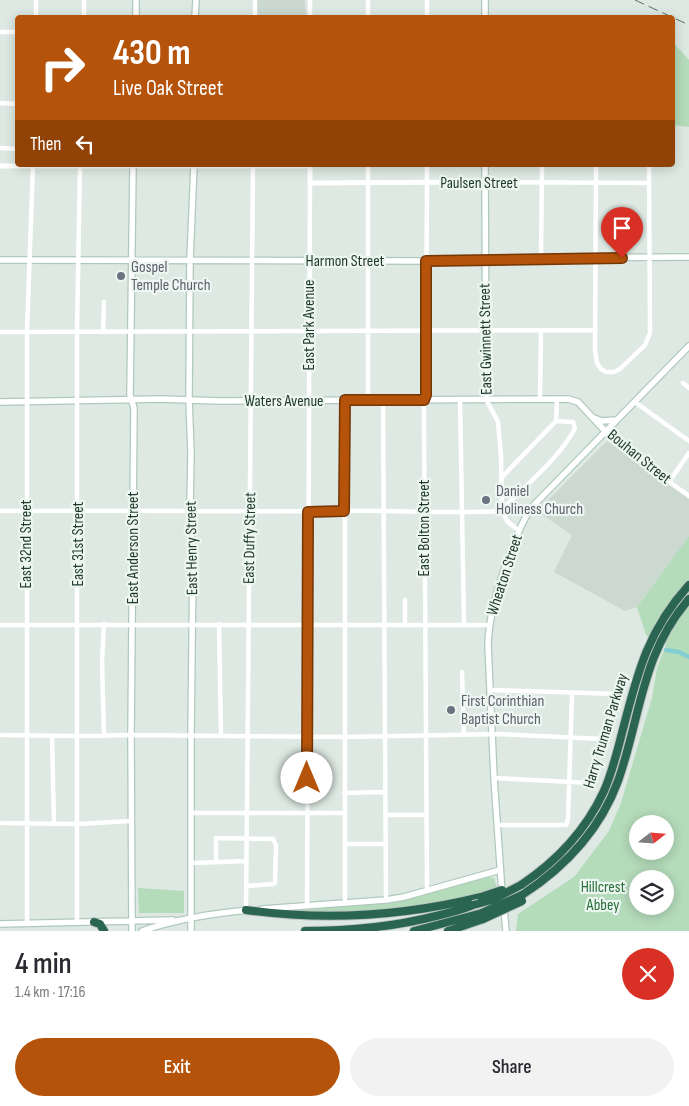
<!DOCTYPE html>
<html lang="en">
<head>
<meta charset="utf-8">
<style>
  body { margin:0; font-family:"Sofia Sans Condensed",sans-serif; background:#f2f2f3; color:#2b2b33; height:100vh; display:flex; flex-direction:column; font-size:19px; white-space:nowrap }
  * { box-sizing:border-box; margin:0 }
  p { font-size:16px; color:#7c7c81 }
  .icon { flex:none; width:28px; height:28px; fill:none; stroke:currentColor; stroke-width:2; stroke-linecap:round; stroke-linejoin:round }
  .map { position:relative; height:931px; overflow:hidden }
  .panel { display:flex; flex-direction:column; background:#fff; flex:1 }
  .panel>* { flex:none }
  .banner { position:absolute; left:15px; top:15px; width:660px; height:152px; border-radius:5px; box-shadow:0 2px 12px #0003; background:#b45309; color:#fff; overflow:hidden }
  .needle { width:32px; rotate:73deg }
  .buttons { position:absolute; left:629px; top:815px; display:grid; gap:10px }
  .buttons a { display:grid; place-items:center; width:45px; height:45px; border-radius:50%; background:#fff; box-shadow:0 2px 12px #0003; font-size:25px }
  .pin { position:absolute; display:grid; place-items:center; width:42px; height:42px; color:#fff; margin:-51px -21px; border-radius:50% 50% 50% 0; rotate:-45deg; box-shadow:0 0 5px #0007 }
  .pin .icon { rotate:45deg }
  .me { position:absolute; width:55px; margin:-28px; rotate:0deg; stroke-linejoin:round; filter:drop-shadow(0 0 4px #0008) }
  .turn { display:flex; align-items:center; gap:18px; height:105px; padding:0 15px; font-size:22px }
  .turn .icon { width:65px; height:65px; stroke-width:2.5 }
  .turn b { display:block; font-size:35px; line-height:42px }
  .then { display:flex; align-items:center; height:48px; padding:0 15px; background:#0003; gap:10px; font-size:19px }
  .round { display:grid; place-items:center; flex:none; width:52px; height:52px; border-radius:26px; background:#f2f2f3 }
  .summary { display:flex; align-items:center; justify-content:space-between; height:85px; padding:0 15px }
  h1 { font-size:30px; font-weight:600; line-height:38px }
  .button { display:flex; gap:10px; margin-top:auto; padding:10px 15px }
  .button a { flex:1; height:58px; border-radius:30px; background:#b45309; color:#fff; font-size:20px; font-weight:600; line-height:58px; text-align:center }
  .button a+a { background:#f2f2f3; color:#2b2b33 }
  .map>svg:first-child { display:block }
</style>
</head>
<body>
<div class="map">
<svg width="689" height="931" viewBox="0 0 689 931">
  <rect width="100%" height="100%" fill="#dde9e2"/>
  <path fill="#cbd9d1" d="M 257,0 L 305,0 L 306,17 L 257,18 Z
    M 607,441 L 689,499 L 689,536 L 637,607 L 625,611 L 554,572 L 572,535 L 537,511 Z"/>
  <path fill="#b4dbba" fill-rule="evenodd" d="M 672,41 L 689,60 L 689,127 L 673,125 Z
    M 689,536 L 689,931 L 516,931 L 518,914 L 574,877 L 609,831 L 621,803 L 652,698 L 657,668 L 666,645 L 646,635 L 637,607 ZM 638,824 L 665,824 L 665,851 L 638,851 ZM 638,879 L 665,879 L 665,906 L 638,906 Z
    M 487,877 L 494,878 L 497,888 C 430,909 360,914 290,910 L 382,903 L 406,899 Z
    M 138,888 L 184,891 L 184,913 L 139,913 Z"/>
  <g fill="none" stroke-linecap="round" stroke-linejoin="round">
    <path stroke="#82ced1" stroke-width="4.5" d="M 666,650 L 679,652 L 689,657"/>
    <g stroke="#b0c9bd" stroke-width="8">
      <path id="secondary" d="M 136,18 L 136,0
        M 195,18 L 196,0
        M 485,18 L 485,0
        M 485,165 L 486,399
        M 0,260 L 426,261 L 513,258 L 689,257
        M 0,402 L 161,399 L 220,401 L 568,399 L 578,402 L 606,432
        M 594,418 L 602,421 L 616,420
        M 502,893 L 494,778 L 488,645 C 489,614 498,586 509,557 C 515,540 521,523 532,507 L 689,346
        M 504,908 L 506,931
        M 262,909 L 386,900 L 404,897 L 500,870
        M 0,924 L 173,920
        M 132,931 L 131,735 L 134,408 L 130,395 L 133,165
        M 142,931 C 177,919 214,913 250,910
        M 191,931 L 191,735 L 193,560 L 190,511 L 191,452 L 189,400 L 190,260 L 194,165"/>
    </g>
    <g stroke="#bcc3c0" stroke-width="10">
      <path id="motorway" d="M 521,885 C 557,861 586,830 604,791 C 612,773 617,753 622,733 C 637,675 647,631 689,585
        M 522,895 C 565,867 600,830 618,781 C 641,716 641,654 689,599
        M 246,910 C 325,921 404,916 481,897
        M 94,922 L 100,924 L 104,931
        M 305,931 C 350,931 393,927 436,916 C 449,913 461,910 473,905
        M 414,931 L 482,913
        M 448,931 L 483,919"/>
    </g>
    <path stroke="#fff" stroke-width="4.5" d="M 427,0 L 427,18
      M 36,18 L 36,0
      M 84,18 L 84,0
      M 255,18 L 255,0
      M 310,18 L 310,0
      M 368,18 L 368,0
      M 0,32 L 18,32
      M 0,103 L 18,104
      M 0,148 L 18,149
      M 368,165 L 368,400
      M 427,165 L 426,395 L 424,400 L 424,425 L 427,891
      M 596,165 L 595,351 L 597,363 L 601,369 L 606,372 L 614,372 L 620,369 L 645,345 L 650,333 L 649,165
      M 484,182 L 649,183
      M 541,258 L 542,165
      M 103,331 L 104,302
      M 0,332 L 595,330
      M 683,383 L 689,388
      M 460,399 L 464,624
      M 486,399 L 498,422 L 501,456 L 502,511 L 507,521 L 519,531
      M 540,399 L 541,330
      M 383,400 L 386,900
      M 635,402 L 689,441
      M 606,432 L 626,451 L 689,496
      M 501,478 L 556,421 L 557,399
      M 669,482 L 689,453
      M 502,509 L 504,508 C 524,487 563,454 575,428 L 573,422 L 556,421
      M 0,511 C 114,510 228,512 342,511 C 395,510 448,514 502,511
      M 405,600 L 405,624
      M 104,624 L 102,662 L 104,736
      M 219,624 L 221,736
      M 0,625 L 489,625
      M 462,672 L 464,735
      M 490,690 L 618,694
      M 0,735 L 78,736 L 131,735 L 344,737 L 500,734 L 602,739
      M 52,736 L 54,823
      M 494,778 L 591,783
      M 344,793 L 385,792
      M 192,813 L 345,813
      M 385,815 L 426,815
      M 0,823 L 77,824 L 131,821
      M 497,825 L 566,825 L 568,819 L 572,693
      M 345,844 L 385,844
      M 216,862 L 216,838 L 273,839 L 276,845 L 275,883 L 273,884 L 247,886
      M 192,863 L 247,861
      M 345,903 L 345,400
      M 307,906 L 310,183
      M 246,910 L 253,165
      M 77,922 L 77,331 L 80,165
      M 27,924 L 27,331 L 33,165"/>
    <path stroke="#fff" stroke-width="5" d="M 0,166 L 310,166 L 310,183 L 484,182"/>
    <use href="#secondary" stroke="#fff" stroke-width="5.5"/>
    <use href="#motorway" stroke="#2a6551" stroke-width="8"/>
    <path stroke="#587569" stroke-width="1" stroke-dasharray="10 5" stroke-linecap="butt" d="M 635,0 L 689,25"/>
    <g stroke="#bcc3c0" stroke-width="10" stroke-linecap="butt">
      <path id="motorway-bridge" d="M 481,897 L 502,890
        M 473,905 L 492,900 L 521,885
        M 482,913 L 522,895
        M 483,919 L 522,901"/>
    </g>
    <use href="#motorway-bridge" stroke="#2a6551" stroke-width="8"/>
  </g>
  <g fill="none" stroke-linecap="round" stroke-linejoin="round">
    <g stroke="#753606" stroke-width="12">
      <path id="route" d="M 307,778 L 308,512 L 344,511 L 345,400 L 424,400 L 426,395 L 426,261 L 622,258"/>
    </g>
    <use href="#route" stroke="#b45309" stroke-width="9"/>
  </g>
  <g fill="#6b7280" stroke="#edf6f0" stroke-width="2">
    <circle cx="121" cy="276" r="5"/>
    <circle cx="486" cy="500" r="5"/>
    <circle cx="451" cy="710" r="5"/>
  </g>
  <g text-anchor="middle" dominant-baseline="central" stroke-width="4.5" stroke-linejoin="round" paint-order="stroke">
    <g font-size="16" fill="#1e382e" stroke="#edf6f0">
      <text x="479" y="183">Paulsen Street</text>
      <text x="345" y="261">Harmon Street</text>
      <text transform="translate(309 325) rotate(-90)">East Park Avenue</text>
      <text transform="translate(486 339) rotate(-91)">East Gwinnett Street</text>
      <text x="284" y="401">Waters Avenue</text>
      <text transform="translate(639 457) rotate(39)">Bouhan Street</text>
      <text transform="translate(424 528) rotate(-90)">East Bolton Street</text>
      <text transform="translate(250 538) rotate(-89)">East Duffy Street</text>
      <text transform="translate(26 544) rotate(-90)">East 32nd Street</text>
      <text transform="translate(78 544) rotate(-90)">East 31st Street</text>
      <text transform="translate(133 548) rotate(-90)">East Anderson Street</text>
      <text transform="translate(192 548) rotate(-91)">East Henry Street</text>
      <text transform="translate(505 575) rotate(-72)">Wheaton Street</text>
      <text transform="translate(606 731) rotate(-73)">Harry Truman Parkway</text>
    </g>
    <g font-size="16" fill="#5b616d" stroke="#edf6f0" text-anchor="start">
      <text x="131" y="267">Gospel<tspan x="131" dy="18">Temple Church</tspan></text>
      <text x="496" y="491">Daniel<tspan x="496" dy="18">Holiness Church</tspan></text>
      <text x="461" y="701">First Corinthian<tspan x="461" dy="18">Baptist Church</tspan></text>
    </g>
    <g font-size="16" fill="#28703b" stroke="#edf6f0">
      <text x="603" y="887">Hillcrest<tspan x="603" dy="18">Abbey</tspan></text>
    </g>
  </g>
</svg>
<div class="buttons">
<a><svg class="needle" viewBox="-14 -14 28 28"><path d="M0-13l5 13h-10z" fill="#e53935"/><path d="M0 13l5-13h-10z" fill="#7c7c81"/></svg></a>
<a><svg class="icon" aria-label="layers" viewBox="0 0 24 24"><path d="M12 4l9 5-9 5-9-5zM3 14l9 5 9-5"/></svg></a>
</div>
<div class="pin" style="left:622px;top:258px;background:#d93025"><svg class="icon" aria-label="arrive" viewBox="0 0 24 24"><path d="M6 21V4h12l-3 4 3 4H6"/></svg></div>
<svg class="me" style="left:307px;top:778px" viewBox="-20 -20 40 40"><circle r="19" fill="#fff"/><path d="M0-13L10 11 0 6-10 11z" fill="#b45309"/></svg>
<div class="banner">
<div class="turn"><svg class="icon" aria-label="right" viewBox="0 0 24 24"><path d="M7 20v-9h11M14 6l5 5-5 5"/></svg><div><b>430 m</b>Live Oak Street</div></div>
<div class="then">Then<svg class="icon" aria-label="left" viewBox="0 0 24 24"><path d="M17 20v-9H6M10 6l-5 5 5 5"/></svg></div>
</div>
</div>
<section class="panel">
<div class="summary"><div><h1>4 min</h1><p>1.4 km · 17:16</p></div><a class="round" style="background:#d93025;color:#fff"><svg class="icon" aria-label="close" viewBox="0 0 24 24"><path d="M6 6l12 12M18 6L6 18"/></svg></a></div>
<div class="button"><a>Exit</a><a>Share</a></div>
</section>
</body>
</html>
